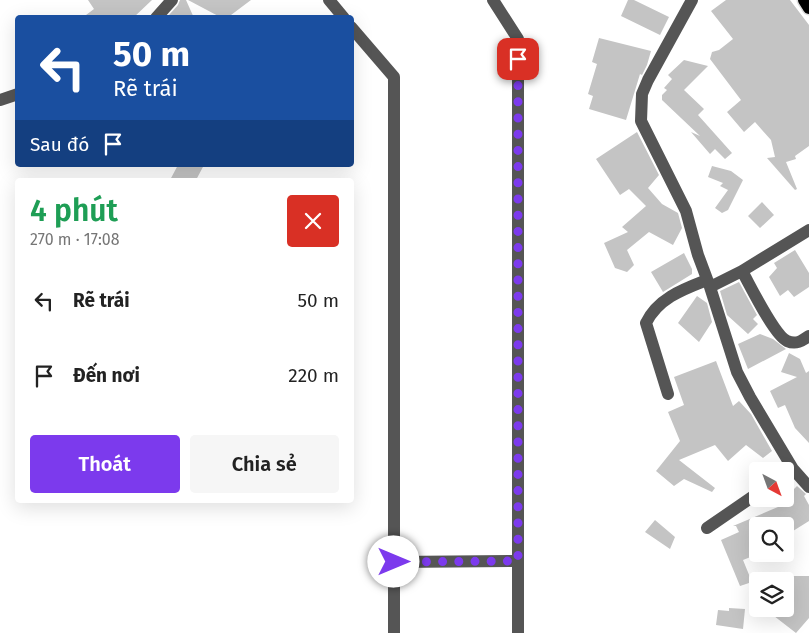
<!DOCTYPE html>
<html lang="vi">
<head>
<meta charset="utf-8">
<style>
  body { margin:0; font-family:"Fira Sans",sans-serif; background:#f6f6f6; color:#222; height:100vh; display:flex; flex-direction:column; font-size:19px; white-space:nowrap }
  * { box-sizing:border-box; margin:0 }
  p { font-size:16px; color:#767676 }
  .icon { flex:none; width:28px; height:28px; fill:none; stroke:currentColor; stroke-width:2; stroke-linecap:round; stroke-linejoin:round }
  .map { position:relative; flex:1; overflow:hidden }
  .drawer { position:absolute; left:15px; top:178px; width:339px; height:325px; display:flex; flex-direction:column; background:#fff; border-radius:5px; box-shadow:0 5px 20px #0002 }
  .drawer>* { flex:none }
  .top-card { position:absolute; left:15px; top:15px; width:339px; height:152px; border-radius:5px; box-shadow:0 5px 20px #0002; background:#1a4fa0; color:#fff; overflow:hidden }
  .needle { width:32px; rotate:139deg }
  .buttons { position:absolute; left:749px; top:462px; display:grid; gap:10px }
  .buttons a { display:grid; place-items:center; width:45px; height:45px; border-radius:5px; background:#fff; box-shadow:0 5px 20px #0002; font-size:25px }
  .pin { position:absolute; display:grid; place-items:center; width:42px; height:42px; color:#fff; margin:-21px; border-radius:10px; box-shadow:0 2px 8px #0006 }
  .me { position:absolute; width:55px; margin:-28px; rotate:90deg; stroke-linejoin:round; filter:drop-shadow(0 0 4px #0008) }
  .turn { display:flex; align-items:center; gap:18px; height:105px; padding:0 15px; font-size:22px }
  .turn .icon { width:65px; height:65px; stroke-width:2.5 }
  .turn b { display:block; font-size:35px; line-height:42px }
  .then { display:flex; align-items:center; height:48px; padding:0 15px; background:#0003; gap:10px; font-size:19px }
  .round { display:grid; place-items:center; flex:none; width:52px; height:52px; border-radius:5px; background:#f6f6f6 }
  .overview { display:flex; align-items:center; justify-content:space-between; height:85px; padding:0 15px }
  h1 { font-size:30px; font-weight:600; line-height:38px; color:#1e9e55 }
  .cta { display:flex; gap:10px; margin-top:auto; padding:10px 15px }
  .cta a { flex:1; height:58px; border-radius:5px; background:#7c3aed; color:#fff; font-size:20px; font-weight:600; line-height:58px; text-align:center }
  .cta a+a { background:#f6f6f6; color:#222 }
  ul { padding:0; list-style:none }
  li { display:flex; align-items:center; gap:15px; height:75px; padding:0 15px }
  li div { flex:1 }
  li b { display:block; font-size:19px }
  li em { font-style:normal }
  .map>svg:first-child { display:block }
</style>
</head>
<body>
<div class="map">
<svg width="809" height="633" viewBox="0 0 809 633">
  <rect width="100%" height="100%" fill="#fff"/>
  <path fill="#c4c4c4" d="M 88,0 L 152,0 L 133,18 L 82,18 L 94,9 Z
    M 180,0 L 186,0 L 194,18 L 170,18 L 169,15 L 178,5 Z
    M 188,0 L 251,0 L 227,18 L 222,18 Z
    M 628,0 L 634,0 L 669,17 L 660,35 L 621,16 Z
    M 726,0 L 790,0 L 809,25 L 809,146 L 795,156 L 796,159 L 786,162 L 797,189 L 795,190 L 767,158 L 775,157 L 771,140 L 755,122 L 744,132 L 727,112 L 741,100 L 710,59 L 712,52 L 719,50 L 733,39 L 711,11 Z
    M 599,38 L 651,51 L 647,65 L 642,75 L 640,74 L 626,120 L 589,109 L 593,96 L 588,94 L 597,64 L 592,62 Z
    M 684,60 L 708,66 L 684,90 L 704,109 L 698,115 L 732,153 L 725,159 L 715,149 L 710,154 L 691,132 L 700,136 L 662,100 L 662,95 L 667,90 L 664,88 L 672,79 L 668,75 Z
    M 637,132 L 659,175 L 648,188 L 662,204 L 678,213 L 682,228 L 673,245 L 649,232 L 627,250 L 634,265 L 627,272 L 615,268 L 604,243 L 628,232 L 622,227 L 646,206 L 629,189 L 620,195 L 596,159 Z
    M 178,165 L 204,165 L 196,180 L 170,180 Z
    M 712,166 L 731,171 L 743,180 L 728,210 L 722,213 L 715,208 L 728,190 L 720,186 L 723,183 L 708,177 Z
    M 762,202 L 774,215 L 760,228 L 748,216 Z
    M 795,250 L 809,273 L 809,287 L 794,297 L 788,290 L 780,296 L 769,277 L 777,268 L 774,263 Z
    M 684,253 L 692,269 L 692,274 L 663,292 L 651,272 Z
    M 739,282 L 757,315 L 753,319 L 758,324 L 748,334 L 727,315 L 720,291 Z
    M 697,296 L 707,303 L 712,322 L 699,342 L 678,323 Z
    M 760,334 L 773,339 L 786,349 L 748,369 L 738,344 Z
    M 789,353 L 800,359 L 806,373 L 809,371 L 809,443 L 795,428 L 785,405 L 778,408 L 770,391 L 797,377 L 781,372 Z
    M 716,361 L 733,406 L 739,401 L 751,414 L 772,451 L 763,458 L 746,445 L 728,461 L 715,445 L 679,460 L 715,488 L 712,492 L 684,479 L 674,486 L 656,471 L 680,441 L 668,412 L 684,405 L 674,377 Z
    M 797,486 L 806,494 L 804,496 L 809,505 L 809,521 L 785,536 L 785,526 L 758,526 L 758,554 L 743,560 L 752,582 L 740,586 L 721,540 L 739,532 L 736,526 L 733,526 L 785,504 L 785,498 Z
    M 655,520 L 675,537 L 670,549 L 645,532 Z
    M 790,576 L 809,576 L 809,618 L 796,633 L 765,609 L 785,609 L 785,593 L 789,592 Z
    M 729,608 L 745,609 L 743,629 L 716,625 L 718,610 L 729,611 Z"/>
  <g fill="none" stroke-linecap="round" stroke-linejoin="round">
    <g stroke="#dbdbdb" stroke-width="15">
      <path id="major" d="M 804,0 L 809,8"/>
    </g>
    <path stroke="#555" stroke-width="12" d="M 329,0 L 344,18
      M 493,0 L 518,39 L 518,633
      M 692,0 L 648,80 L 642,94 L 641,121 L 686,211 L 698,255 L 710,287 L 737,372 L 750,397 L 793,469 L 809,487
      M 156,18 L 172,0
      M 351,27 L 394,77 L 394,633
      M 0,100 L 18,94
      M 742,271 C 750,285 774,335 787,341 C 796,345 802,341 809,336
      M 710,287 L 742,271 L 809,230
      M 668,394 L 646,323 C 658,298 684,289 707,280
      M 707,528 L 758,493
      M 394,562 L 518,561"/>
    <use href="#major" stroke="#000" stroke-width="12"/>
  </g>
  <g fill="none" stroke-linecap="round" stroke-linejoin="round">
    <path stroke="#7c3aed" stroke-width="9" stroke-dasharray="0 16.2" d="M 394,562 L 518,561 L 518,59"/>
  </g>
</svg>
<div class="buttons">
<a><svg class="needle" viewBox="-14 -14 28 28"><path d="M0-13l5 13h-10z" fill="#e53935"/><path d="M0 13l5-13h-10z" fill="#767676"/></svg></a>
<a><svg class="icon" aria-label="search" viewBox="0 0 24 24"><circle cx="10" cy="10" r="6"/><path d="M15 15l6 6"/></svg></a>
<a><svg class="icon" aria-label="layers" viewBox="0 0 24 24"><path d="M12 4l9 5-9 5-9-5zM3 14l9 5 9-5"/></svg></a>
</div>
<div class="pin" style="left:518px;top:59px;background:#d93025"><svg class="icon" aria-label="arrive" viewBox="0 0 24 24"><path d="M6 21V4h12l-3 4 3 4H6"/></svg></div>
<svg class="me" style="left:394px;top:562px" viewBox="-20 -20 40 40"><circle r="19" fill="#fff"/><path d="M0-13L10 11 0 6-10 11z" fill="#7c3aed"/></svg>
<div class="top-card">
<div class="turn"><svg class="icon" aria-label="left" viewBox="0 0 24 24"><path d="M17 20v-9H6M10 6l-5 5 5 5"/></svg><div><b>50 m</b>Rẽ trái</div></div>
<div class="then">Sau đó<svg class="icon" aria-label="arrive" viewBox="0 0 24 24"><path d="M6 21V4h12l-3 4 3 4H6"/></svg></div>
</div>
<section class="drawer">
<div class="overview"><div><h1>4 phút</h1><p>270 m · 17:08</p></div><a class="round" style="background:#d93025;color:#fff"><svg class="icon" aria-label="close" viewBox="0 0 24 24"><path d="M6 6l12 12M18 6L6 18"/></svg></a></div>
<ul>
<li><svg class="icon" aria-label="left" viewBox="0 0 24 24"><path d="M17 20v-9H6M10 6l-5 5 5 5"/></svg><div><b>Rẽ trái</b></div><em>50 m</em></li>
<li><svg class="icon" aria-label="arrive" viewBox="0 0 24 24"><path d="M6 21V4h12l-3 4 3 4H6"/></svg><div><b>Đến nơi</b></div><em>220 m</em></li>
</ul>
<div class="cta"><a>Thoát</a><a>Chia sẻ</a></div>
</section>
</div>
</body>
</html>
